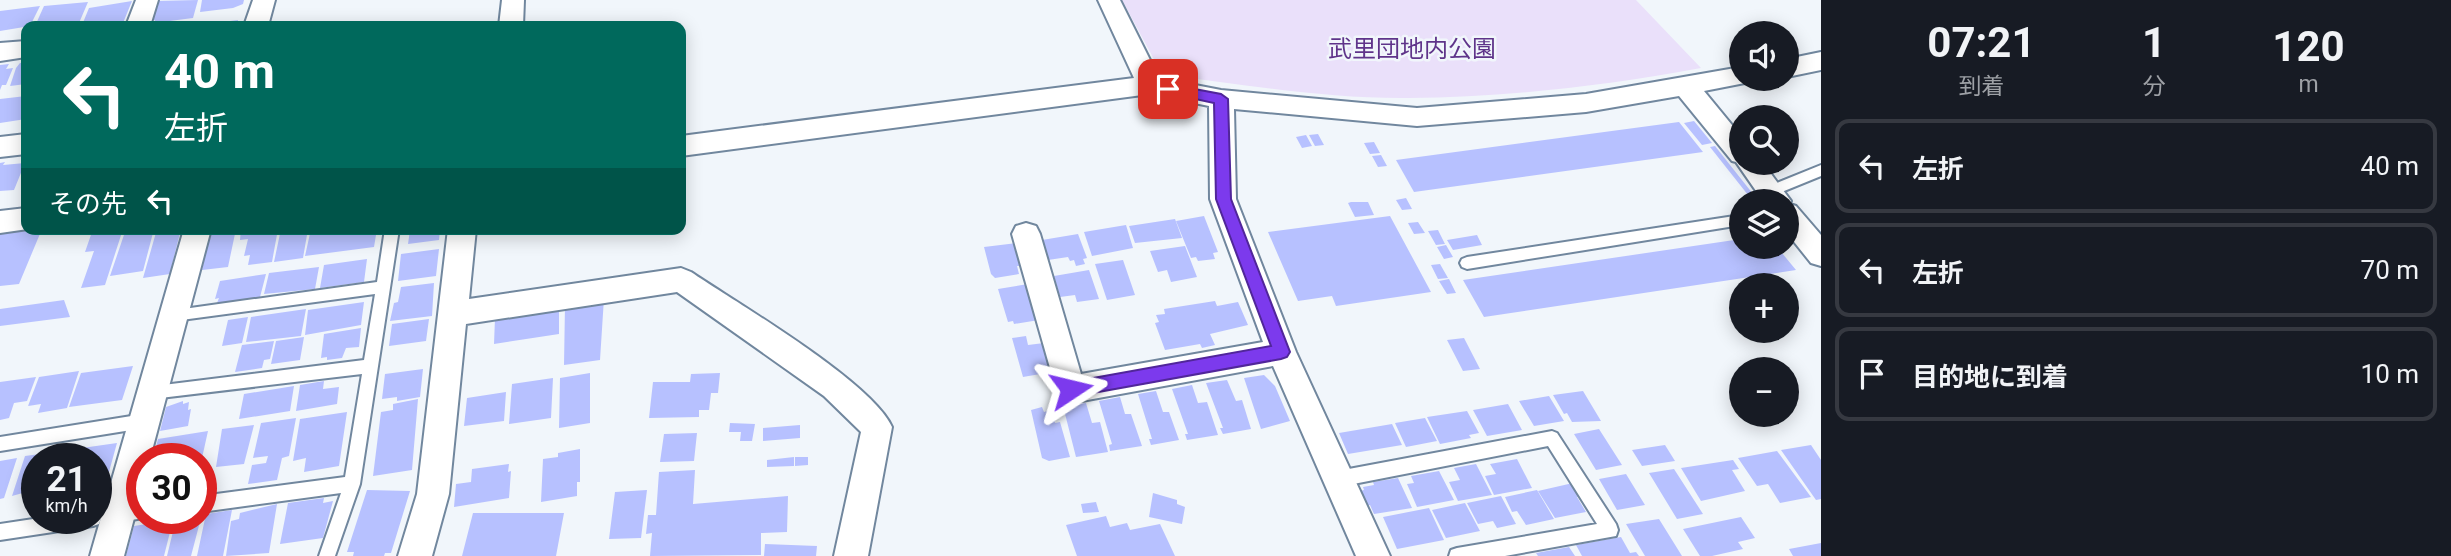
<!DOCTYPE html>
<html lang="ja">
<head>
<meta charset="utf-8">
<style>
  body { margin:0; font-family:Roboto,"Noto Sans JP",sans-serif; background:#242831; color:#f1f3f6; height:100vh; display:flex; flex-direction:column; font-size:26px; white-space:nowrap }
  * { box-sizing:border-box; margin:0 }
  p { font-size:23px; color:#9ea1a6 }
  .icon { flex:none; width:38px; height:38px; fill:none; stroke:currentColor; stroke-width:2; stroke-linecap:round; stroke-linejoin:round }
  .map { position:relative; flex:1; overflow:hidden }
  .side { display:flex; flex-direction:column; background:#171b24; width:630px }
  .side>* { flex:none }
  .banner { position:absolute; left:21px; top:21px; width:665px; height:214px; border-radius:14px; box-shadow:0 4px 18px #0003; background:#00695c; color:#fff; overflow:hidden }
  .tools { position:absolute; left:1729px; top:21px; display:grid; gap:14px }
  .tools a { display:grid; place-items:center; width:70px; height:70px; border-radius:50%; background:#171b24; box-shadow:0 4px 18px #0003; font-size:35px }
  .speed { position:absolute; left:21px; top:443px; display:flex; gap:14px; font-size:35px; font-weight:700; text-align:center }
  .speed>* { display:grid; place-content:center; width:91px; height:91px; border-radius:50%; background:#171b24; box-shadow:0 4px 18px #0003; line-height:1 }
  .speed small { font-size:18px; font-weight:400 }
  .speed .limit { border:10px solid #d22; background:#fff; color:#111 }
  .pin { position:absolute; display:grid; place-items:center; width:60px; height:60px; color:#fff; margin:-30px; border-radius:14px; box-shadow:0 4px 10px #0006 }
  .me { position:absolute; width:77px; margin:-38px; rotate:80deg; stroke-linejoin:round; filter:drop-shadow(0 0 5px #0008) }
  .turn { display:flex; align-items:center; gap:24px; height:147px; padding:0 28px; font-size:32px }
  .turn .icon { width:91px; height:91px; stroke-width:2.5 }
  .turn b { display:block; font-size:49px; line-height:60px }
  .then { display:flex; align-items:center; height:66px; padding:0 28px; background:#0003; gap:14px; font-size:26px }
  .eta { display:flex; justify-content:space-evenly; align-items:center; height:119px; text-align:center }
  .eta b { font-size:42px; font-weight:700; line-height:49px }
  ul { padding:0; list-style:none }
  li { display:flex; align-items:center; gap:21px; height:94px; margin:0 14px 10px; padding:0 14px; border:4px solid #363941; border-radius:14px }
  li div { flex:1 }
  li b { display:block; font-size:26px }
  li em { font-style:normal }
  main { display:flex; flex:1; min-height:0 }
  .map>svg:first-child { display:block }
</style>
</head>
<body>
<main>
<div class="map">
<svg width="1821" height="556" viewBox="0 0 1821 556">
  <rect width="100%" height="100%" fill="#f1f6fb"/>
  <path fill="#eae0fa" d="M 1122,0 L 1636,0 L 1701,68 C 1604,86 1508,97 1409,98 C 1331,99 1253,86 1175,76 L 1163,71 L 1156,63 Z"/>
  <path fill="#b7c1ff" d="M 198,0 L 193,18 L 154,23 L 155,20 L 151,20 L 157,1 Z
    M 202,0 L 244,0 L 243,4 L 233,8 L 200,12 Z
    M 132,1 L 123,23 L 106,26 L 82,25 L 89,8 Z
    M 88,2 L 79,23 L 35,26 L 44,6 Z
    M 40,6 L 30,26 L 0,31 L 0,11 Z
    M 238,20 L 237,26 L 199,26 L 199,25 Z
    M 26,62 L 26,84 L 10,86 L 16,68 L 20,63 Z
    M 9,64 L 6,69 L 13,68 L 6,85 L 2,85 L 0,90 L 0,65 Z
    M 26,96 L 26,119 L 0,123 L 0,99 Z
    M 1694,121 L 1712,143 L 1702,145 L 1684,123 Z
    M 1679,122 L 1703,152 L 1414,192 L 1396,160 Z
    M 1318,134 L 1324,145 L 1315,146 L 1309,135 Z
    M 1306,135 L 1312,146 L 1302,148 L 1296,137 Z
    M 1374,142 L 1380,153 L 1370,154 L 1364,143 Z
    M 1715,146 L 1753,194 L 1748,195 L 1710,147 Z
    M 1381,155 L 1387,166 L 1378,167 L 1372,156 Z
    M 5,162 L 3,165 L 25,163 L 14,190 L 0,191 L 0,163 Z
    M 1406,198 L 1412,209 L 1402,210 L 1396,200 Z
    M 1351,202 L 1368,202 L 1374,215 L 1355,217 L 1348,203 Z
    M 1204,216 L 1218,252 L 1213,253 L 1215,259 L 1198,261 L 1196,257 L 1191,258 L 1176,221 Z
    M 1390,216 L 1431,292 L 1336,306 L 1332,296 L 1298,301 L 1268,232 Z
    M 1175,219 L 1182,238 L 1135,243 L 1129,226 Z
    M 1418,222 L 1425,233 L 1414,234 L 1408,223 Z
    M 1126,225 L 1133,248 L 1092,256 L 1084,232 Z
    M 26,229 L 42,229 L 19,284 L 0,286 L 0,233 Z
    M 93,229 L 123,229 L 105,285 L 81,288 L 94,251 L 85,252 Z
    M 126,229 L 154,229 L 143,271 L 110,276 Z
    M 157,229 L 181,229 L 172,265 L 170,274 L 143,278 Z
    M 211,229 L 236,229 L 228,267 L 202,270 Z
    M 241,229 L 278,229 L 272,262 L 248,265 L 250,255 L 244,256 L 248,239 L 240,240 Z
    M 281,229 L 308,229 L 303,258 L 274,262 Z
    M 311,229 L 377,229 L 374,247 L 305,256 Z
    M 440,229 L 439,240 L 408,244 L 410,230 Z
    M 1438,230 L 1445,244 L 1436,245 L 1428,231 Z
    M 1078,234 L 1087,258 L 1083,259 L 1085,264 L 1076,266 L 1074,260 L 1070,261 L 1068,257 L 1048,260 L 1042,240 Z
    M 1477,235 L 1482,245 L 1453,250 L 1447,240 Z
    M 1741,239 L 1741,247 L 1777,247 L 1796,270 L 1484,317 L 1463,280 Z
    M 1017,243 L 1024,266 L 1017,266 L 1019,274 L 995,278 L 991,274 L 984,247 Z
    M 1446,245 L 1453,257 L 1444,259 L 1437,247 Z
    M 1185,246 L 1197,277 L 1171,282 L 1167,270 L 1158,272 L 1150,251 Z
    M 439,249 L 436,276 L 398,281 L 401,254 Z
    M 367,259 L 364,282 L 320,288 L 324,265 Z
    M 1123,260 L 1135,295 L 1107,300 L 1095,264 Z
    M 1440,264 L 1448,278 L 1438,279 L 1431,265 Z
    M 319,267 L 315,289 L 264,294 L 269,273 Z
    M 1089,270 L 1099,299 L 1077,302 L 1075,295 L 1060,297 L 1054,276 Z
    M 266,274 L 260,297 L 217,303 L 219,298 L 215,299 L 220,281 Z
    M 1449,279 L 1456,293 L 1447,294 L 1439,281 Z
    M 434,283 L 432,316 L 390,321 L 394,303 L 398,302 L 401,287 Z
    M 1028,284 L 1039,320 L 1014,324 L 1013,321 L 1008,322 L 998,289 Z
    M 604,298 L 600,360 L 564,365 L 565,305 Z
    M 64,300 L 70,317 L 0,326 L 0,309 Z
    M 1215,301 L 1217,306 L 1238,302 L 1248,325 L 1210,334 L 1215,345 L 1202,348 L 1200,344 L 1165,350 L 1155,323 L 1159,322 L 1156,315 L 1165,314 L 1164,309 Z
    M 364,302 L 361,325 L 305,335 L 308,310 Z
    M 559,307 L 559,334 L 494,344 L 495,318 Z
    M 306,309 L 301,336 L 246,342 L 251,317 Z
    M 248,317 L 242,343 L 222,346 L 228,320 Z
    M 429,319 L 426,341 L 389,346 L 392,324 Z
    M 361,328 L 359,347 L 346,348 L 342,358 L 327,360 L 327,357 L 321,358 L 324,334 Z
    M 1026,336 L 1028,345 L 1044,343 L 1052,367 L 1046,373 L 1023,377 L 1012,338 Z
    M 304,337 L 300,360 L 271,364 L 276,341 Z
    M 1464,338 L 1480,369 L 1463,371 L 1447,340 Z
    M 274,341 L 270,359 L 264,360 L 262,368 L 235,372 L 242,345 Z
    M 133,366 L 122,400 L 69,407 L 81,373 Z
    M 423,369 L 420,397 L 397,401 L 397,397 L 382,399 L 385,374 Z
    M 79,371 L 67,408 L 38,413 L 41,404 L 28,406 L 39,377 Z
    M 590,373 L 590,423 L 559,428 L 560,378 Z
    M 720,373 L 718,393 L 711,393 L 709,410 L 699,410 L 699,417 L 649,418 L 653,382 L 690,382 L 691,374 Z
    M 1264,375 L 1275,386 L 1290,421 L 1261,429 L 1244,378 Z
    M 36,377 L 27,401 L 14,403 L 9,418 L 0,420 L 0,382 Z
    M 553,378 L 551,418 L 509,424 L 512,384 Z
    M 1227,380 L 1236,401 L 1242,400 L 1251,429 L 1223,434 L 1220,428 L 1223,428 L 1206,383 Z
    M 324,381 L 323,389 L 339,387 L 337,404 L 296,411 L 300,385 Z
    M 1192,385 L 1198,403 L 1207,402 L 1218,435 L 1187,440 L 1185,434 L 1188,434 L 1172,389 Z
    M 294,386 L 290,411 L 239,419 L 244,394 Z
    M 1156,391 L 1163,412 L 1169,412 L 1179,440 L 1151,445 L 1149,439 L 1152,439 L 1138,394 Z
    M 1583,391 L 1601,421 L 1572,422 L 1567,413 L 1564,414 L 1553,395 Z
    M 506,392 L 504,421 L 464,426 L 467,398 Z
    M 1549,396 L 1564,421 L 1534,426 L 1519,401 Z
    M 1120,397 L 1125,414 L 1131,414 L 1142,446 L 1110,451 L 1109,445 L 1112,444 L 1099,401 Z
    M 418,399 L 412,470 L 373,476 L 381,412 L 393,410 L 393,404 Z
    M 183,401 L 183,404 L 189,402 L 188,410 L 191,409 L 188,426 L 160,431 L 166,407 Z
    M 1086,403 L 1092,423 L 1100,422 L 1108,452 L 1076,457 L 1063,406 Z
    M 1508,404 L 1522,430 L 1487,436 L 1473,410 Z
    M 1042,407 L 1044,412 L 1051,410 L 1055,423 L 1060,422 L 1070,457 L 1049,461 L 1042,458 L 1031,410 Z
    M 1467,411 L 1479,433 L 1469,435 L 1471,438 L 1440,444 L 1427,417 Z
    M 347,412 L 339,466 L 304,472 L 306,458 L 293,461 L 300,419 Z
    M 296,418 L 289,456 L 282,458 L 277,480 L 248,484 L 252,465 L 266,463 L 268,456 L 253,458 L 261,423 Z
    M 1425,418 L 1437,441 L 1406,447 L 1395,423 Z
    M 730,423 L 755,424 L 752,441 L 740,441 L 741,432 L 729,432 Z
    M 1392,424 L 1402,445 L 1348,454 L 1339,433 Z
    M 254,425 L 244,464 L 216,467 L 222,429 Z
    M 800,425 L 800,438 L 763,441 L 763,428 Z
    M 1599,429 L 1622,465 L 1596,470 L 1574,434 Z
    M 208,431 L 202,458 L 153,458 L 158,439 Z
    M 697,433 L 694,461 L 660,462 L 664,434 Z
    M 117,443 L 107,479 L 96,480 L 96,458 L 72,458 L 75,449 Z
    M 1665,445 L 1675,461 L 1642,466 L 1632,450 Z
    M 1811,445 L 1821,460 L 1821,499 L 1816,500 L 1781,450 Z
    M 580,449 L 580,482 L 577,482 L 577,496 L 541,502 L 543,459 L 558,457 L 558,453 Z
    M 70,450 L 68,458 L 37,458 L 37,489 L 12,496 L 25,456 Z
    M 1777,451 L 1811,497 L 1780,503 L 1768,484 L 1757,486 L 1738,458 Z
    M 794,457 L 794,466 L 767,467 L 767,460 Z
    M 795,457 L 808,457 L 808,465 L 795,466 Z
    M 17,458 L 4,498 L 0,499 L 0,461 Z
    M 1517,459 L 1532,488 L 1494,495 L 1485,476 L 1496,474 L 1490,464 Z
    M 1733,460 L 1739,469 L 1732,470 L 1745,491 L 1701,501 L 1681,468 Z
    M 509,464 L 508,472 L 511,471 L 509,498 L 454,507 L 456,484 L 471,482 L 472,469 Z
    M 1476,464 L 1492,495 L 1458,501 L 1449,482 L 1460,480 L 1454,468 Z
    M 1674,469 L 1703,514 L 1677,519 L 1649,473 Z
    M 695,470 L 693,504 L 788,496 L 787,532 L 761,533 L 761,555 L 650,556 L 652,533 L 646,534 L 648,515 L 656,515 L 659,472 Z
    M 1439,471 L 1454,500 L 1417,507 L 1407,484 L 1414,483 L 1411,476 Z
    M 1626,474 L 1645,505 L 1617,510 L 1599,479 Z
    M 1398,478 L 1412,508 L 1374,514 L 1370,505 L 1366,506 L 1360,491 L 1364,490 L 1363,487 L 1374,485 L 1373,482 Z
    M 1573,483 L 1582,496 L 1577,497 L 1586,512 L 1555,518 L 1538,491 Z
    M 367,490 L 410,491 L 391,553 L 385,553 L 384,556 L 353,556 L 354,552 L 347,552 Z
    M 647,490 L 641,538 L 609,539 L 615,492 Z
    M 1537,490 L 1554,519 L 1526,525 L 1517,511 L 1512,512 L 1505,497 Z
    M 1153,493 L 1177,500 L 1177,504 L 1185,507 L 1182,524 L 1149,517 Z
    M 1501,496 L 1516,524 L 1497,528 L 1493,521 L 1478,524 L 1467,503 Z
    M 324,498 L 323,503 L 333,501 L 323,538 L 280,544 L 288,503 Z
    M 1096,502 L 1099,512 L 1083,513 L 1081,504 Z
    M 1465,503 L 1480,531 L 1446,538 L 1432,510 Z
    M 277,504 L 269,553 L 226,556 L 231,521 L 239,519 L 240,513 Z
    M 1429,508 L 1444,540 L 1397,549 L 1383,517 Z
    M 232,510 L 223,556 L 197,556 L 206,514 Z
    M 473,513 L 564,513 L 556,556 L 462,556 Z
    M 1106,516 L 1110,527 L 1127,523 L 1130,530 L 1160,524 L 1175,556 L 1077,556 L 1066,525 Z
    M 1741,517 L 1755,538 L 1738,542 L 1743,549 L 1712,556 L 1700,556 L 1683,529 Z
    M 201,518 L 191,556 L 167,556 L 176,519 Z
    M 1659,519 L 1682,556 L 1645,556 L 1626,524 Z
    M 173,520 L 164,556 L 126,556 L 134,526 Z
    M 1621,537 L 1630,553 L 1636,552 L 1639,556 L 1582,556 L 1576,545 Z
    M 1821,543 L 1821,556 L 1793,556 L 1789,549 Z
    M 765,544 L 817,546 L 816,556 L 764,556 Z
    M 1569,547 L 1575,556 L 1538,556 L 1536,553 Z"/>
  <g fill="none" stroke-linecap="round" stroke-linejoin="round">
    <g stroke="#71879e" stroke-width="4">
      <path id="service" d="M 1821,165 L 1821,176 L 1772,196 L 1765,191 L 1767,187 Z
        M 1741,215 L 1741,225 L 1467,269 L 1462,267 L 1460,263 L 1462,259 L 1467,257 Z
        M 385,229 L 399,229 L 360,484 L 335,556 L 319,556 L 341,493 L 201,512 L 201,496 L 345,477 L 362,374 L 152,399 L 147,397 L 144,392 L 147,387 L 364,360 L 375,294 L 174,321 L 169,319 L 167,315 L 169,311 L 377,282 Z
        M 144,414 L 149,416 L 152,421 L 149,426 L 144,428 L 0,451 L 0,437 Z
        M 1552,431 L 1557,433 L 1616,524 L 1618,530 L 1616,536 L 1505,556 L 1449,556 L 1451,550 L 1457,548 L 1597,524 L 1548,446 L 1338,487 L 1332,484 L 1330,479 L 1332,474 L 1338,471 Z
        M 142,503 L 142,518 L 144,518 L 118,522 L 112,520 L 110,514 L 112,508 Z
        M 96,511 L 101,518 L 99,524 L 93,526 L 0,540 L 0,524 L 40,518 L 96,518 Z"/>
    </g>
    <g stroke="#71879e" stroke-width="4">
      <path id="minor" d="M 136,0 L 158,0 L 150,26 L 126,26 Z
        M 253,0 L 275,0 L 268,26 L 244,26 Z
        M 502,0 L 524,0 L 523,26 L 499,26 Z
        M 1098,0 L 1120,0 L 1159,78 L 1221,90 L 1417,108 L 1586,94 L 1741,67 L 1741,79 L 1752,79 L 1750,82 L 1704,91 L 1741,136 L 1741,163 L 1763,163 L 1791,201 L 1790,204 L 1796,206 L 1821,235 L 1821,266 L 1811,263 L 1787,233 L 1787,201 L 1763,201 L 1736,162 L 1732,161 L 1679,96 L 1586,112 L 1417,126 L 1234,109 L 1236,199 L 1296,352 L 1390,556 L 1356,556 L 1273,366 L 1071,403 L 1060,399 L 1056,389 L 1012,234 L 1016,226 L 1026,223 L 1036,226 L 1040,234 L 1081,374 L 1263,342 L 1210,199 L 1209,106 L 1150,94 L 681,156 L 681,136 L 1134,78 Z
        M 26,41 L 26,57 L 0,61 L 0,43 Z
        M 1821,52 L 1821,70 L 1787,77 L 1787,59 Z
        M 26,134 L 26,154 L 0,157 L 0,137 Z
        M 26,208 L 28,229 L 0,233 L 0,211 Z
        M 184,229 L 211,229 L 150,458 L 142,458 L 142,488 L 124,556 L 90,556 Z
        M 448,229 L 476,229 L 469,299 L 681,268 L 691,272 C 737,303 872,382 892,427 L 868,556 L 834,556 L 861,432 L 824,396 L 677,292 L 466,324 L 449,494 L 432,556 L 398,556 L 417,494 Z"/>
    </g>
    <use href="#service" fill="#fff" fill-rule="evenodd"/>
    <use href="#minor" fill="#fff" fill-rule="evenodd"/>
  </g>
  <path fill="#7c3aed" stroke="#51269a" stroke-width="2" d="M 1168,84 L 1221,94 L 1228,99 L 1231,199 L 1290,352 L 1287,357 L 1281,359 L 1071,397 L 1065,395 L 1063,389 L 1065,384 L 1071,382 L 1271,346 L 1216,199 L 1214,103 L 1163,92 L 1163,85 Z"/>
  <g text-anchor="middle" dominant-baseline="central" stroke-width="5" stroke-linejoin="round" paint-order="stroke">
    <g font-size="24" fill="#5f348a" stroke="#f1f6fb">
      <text x="1412" y="49">武里団地内公園</text>
    </g>
  </g>
</svg>
<div class="tools">
<a><svg class="icon" aria-label="sound" viewBox="0 0 24 24"><path d="M4 9h4l5-4v14l-5-4H4zM17 9q2 3 0 6"/></svg></a>
<a><svg class="icon" aria-label="search" viewBox="0 0 24 24"><circle cx="10" cy="10" r="6"/><path d="M15 15l6 6"/></svg></a>
<a><svg class="icon" aria-label="layers" viewBox="0 0 24 24"><path d="M12 4l9 5-9 5-9-5zM3 14l9 5 9-5"/></svg></a>
<a>+</a>
<a>−</a>
</div>
<div class="speed"><div>21<small>km/h</small></div><div class="limit">30</div></div>
<div class="pin" style="left:1168px;top:89px;background:#d93025"><svg class="icon" aria-label="arrive" viewBox="0 0 24 24"><path d="M6 21V4h12l-3 4 3 4H6"/></svg></div>
<svg class="me" style="left:1071px;top:389px" viewBox="-20 -20 40 40"><path d="M0-17L14 15 0 8-14 15z" fill="#7c3aed" stroke="#fff" stroke-width="4"/></svg>
<div class="banner">
<div class="turn"><svg class="icon" aria-label="left" viewBox="0 0 24 24"><path d="M17 20v-9H6M10 6l-5 5 5 5"/></svg><div><b>40 m</b>左折</div></div>
<div class="then">その先<svg class="icon" aria-label="left" viewBox="0 0 24 24"><path d="M17 20v-9H6M10 6l-5 5 5 5"/></svg></div>
</div>
</div>
<section class="side">
<div class="eta">
<div><b>07:21</b><p>到着</p></div>
<div><b>1</b><p>分</p></div>
<div><b>120</b><p>m</p></div>
</div>
<ul>
<li><svg class="icon" aria-label="left" viewBox="0 0 24 24"><path d="M17 20v-9H6M10 6l-5 5 5 5"/></svg><div><b>左折</b></div><em>40 m</em></li>
<li><svg class="icon" aria-label="left" viewBox="0 0 24 24"><path d="M17 20v-9H6M10 6l-5 5 5 5"/></svg><div><b>左折</b></div><em>70 m</em></li>
<li><svg class="icon" aria-label="arrive" viewBox="0 0 24 24"><path d="M6 21V4h12l-3 4 3 4H6"/></svg><div><b>目的地に到着</b></div><em>10 m</em></li>
</ul>
</section>
</main>
</body>
</html>
